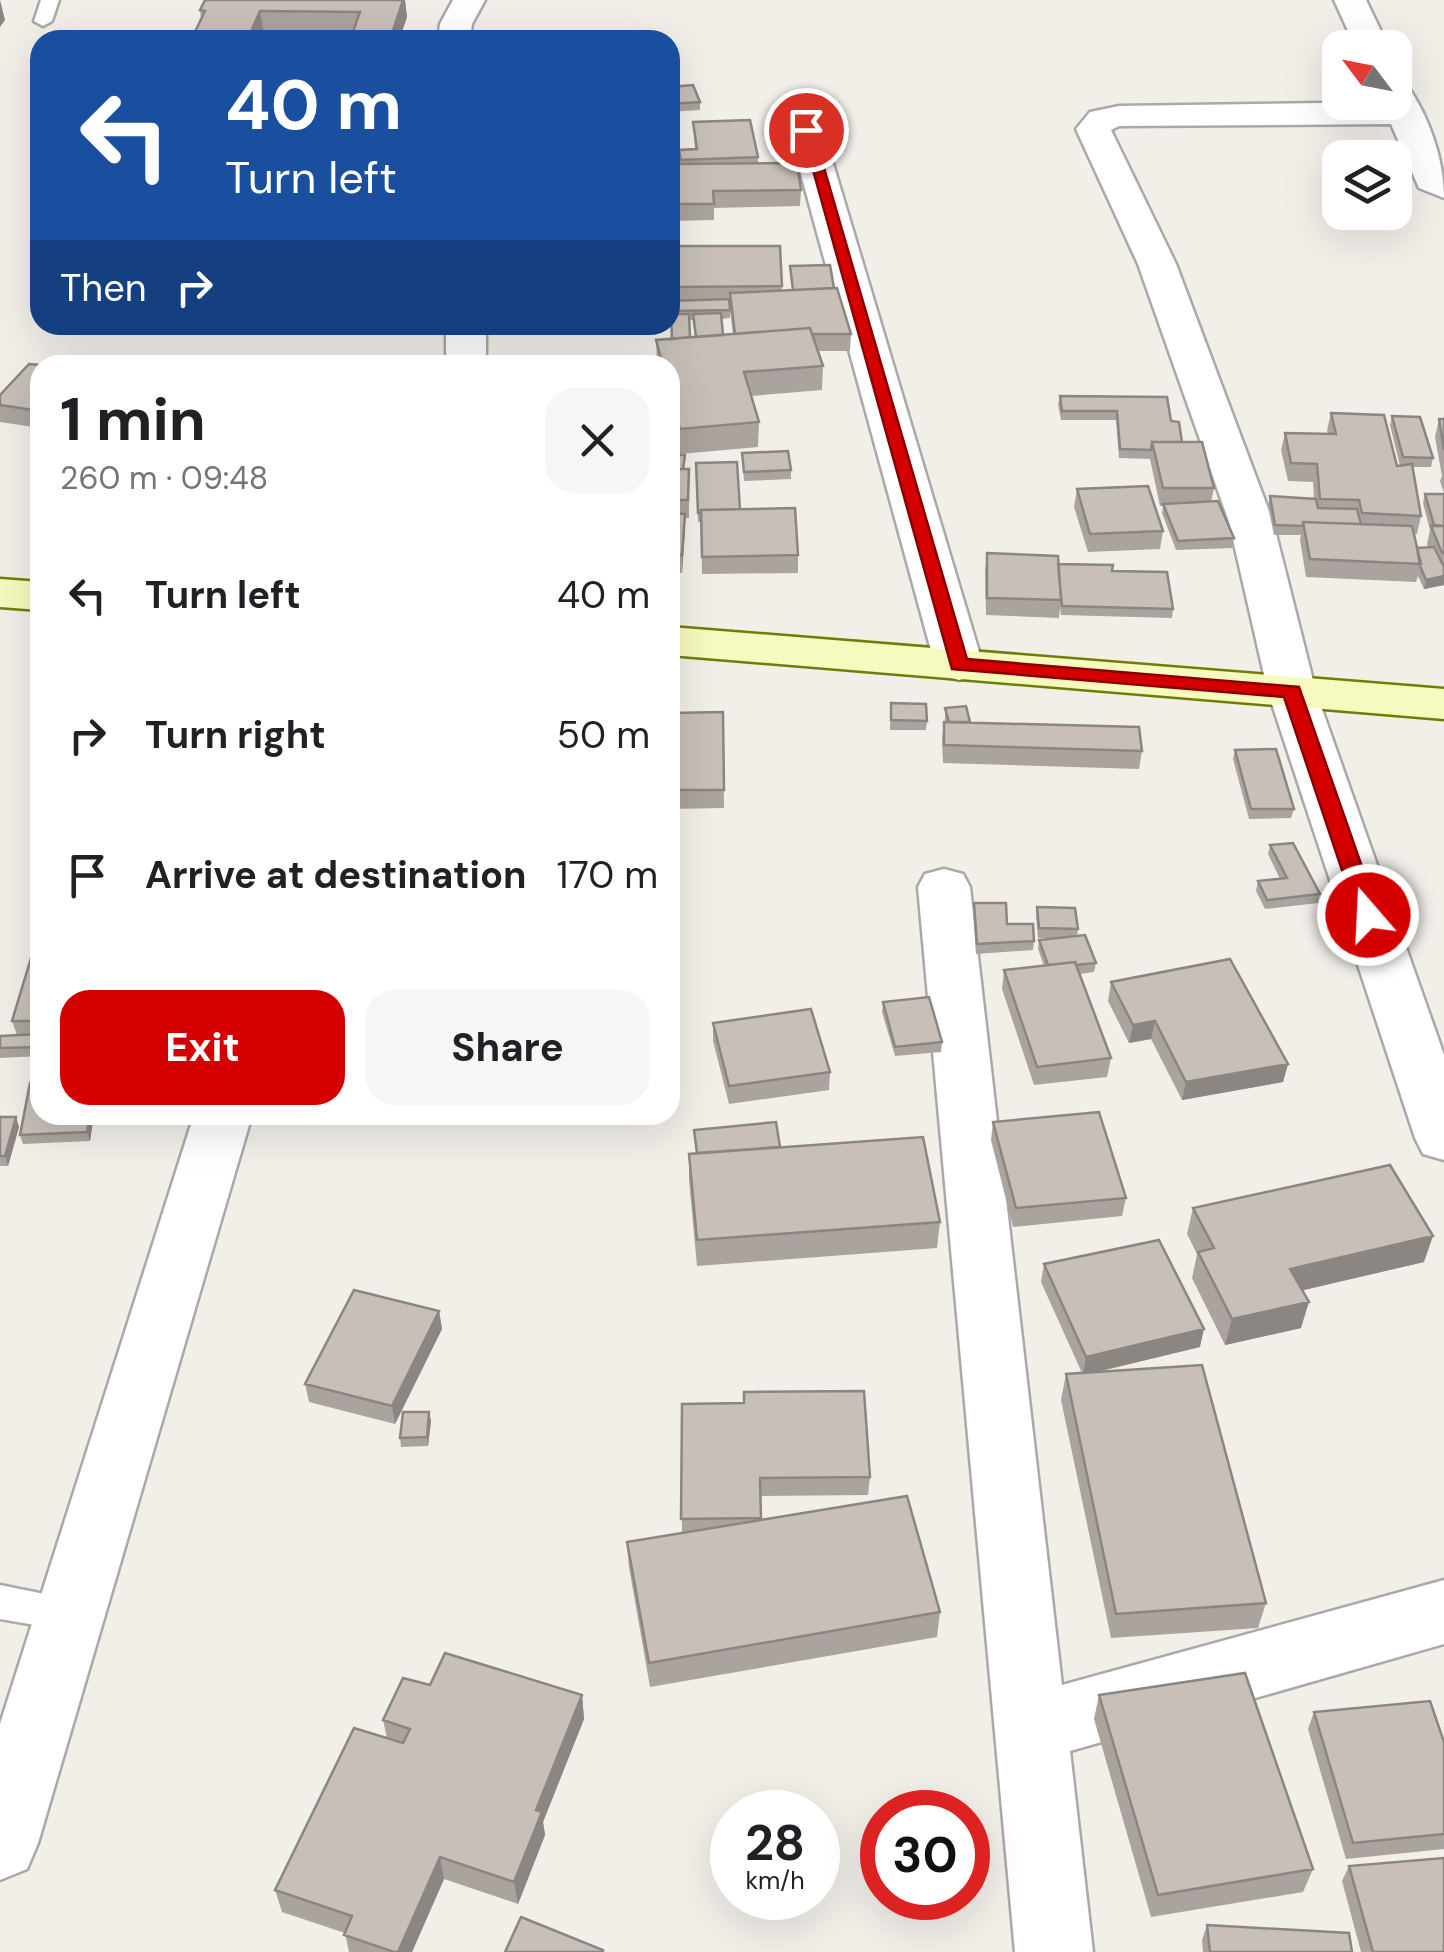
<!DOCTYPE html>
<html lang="en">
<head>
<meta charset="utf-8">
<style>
  body { margin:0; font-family:"DM Sans",sans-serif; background:#f6f6f6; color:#202124; height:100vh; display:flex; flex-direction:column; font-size:38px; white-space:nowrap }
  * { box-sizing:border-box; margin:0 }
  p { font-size:32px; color:#757577 }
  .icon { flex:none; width:55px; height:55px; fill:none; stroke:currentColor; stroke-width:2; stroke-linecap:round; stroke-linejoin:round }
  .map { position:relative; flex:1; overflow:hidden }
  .drawer { position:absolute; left:30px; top:355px; width:650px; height:770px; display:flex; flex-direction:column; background:#fff; border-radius:30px; box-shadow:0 10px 40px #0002 }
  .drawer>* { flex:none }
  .hud { position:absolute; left:30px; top:30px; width:650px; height:305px; border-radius:30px; box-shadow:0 10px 40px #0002; background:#1a4fa0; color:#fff; overflow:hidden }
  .needle { width:65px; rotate:302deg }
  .tools { position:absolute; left:1322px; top:30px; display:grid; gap:20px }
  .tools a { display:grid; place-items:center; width:90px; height:90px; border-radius:20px; background:#fff; box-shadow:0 10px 40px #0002; font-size:50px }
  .speed { position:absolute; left:710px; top:1790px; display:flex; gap:20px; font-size:50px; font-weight:700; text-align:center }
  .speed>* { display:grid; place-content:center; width:130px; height:130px; border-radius:50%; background:#fff; box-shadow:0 10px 40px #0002; line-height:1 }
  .speed small { font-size:25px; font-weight:400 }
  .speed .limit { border:15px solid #d22; background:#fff; color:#111 }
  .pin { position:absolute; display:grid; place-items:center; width:85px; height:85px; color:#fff; margin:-42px; border:5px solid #fff; border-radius:50%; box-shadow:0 2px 10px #0007 }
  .me { position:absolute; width:110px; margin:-55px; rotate:341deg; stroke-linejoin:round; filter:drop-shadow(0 0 8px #0008) }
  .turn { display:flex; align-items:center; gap:35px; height:210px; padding:0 30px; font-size:45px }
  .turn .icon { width:130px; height:130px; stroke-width:2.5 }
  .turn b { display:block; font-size:70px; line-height:85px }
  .then { display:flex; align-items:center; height:95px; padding:0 30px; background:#0003; gap:20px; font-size:38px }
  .round { display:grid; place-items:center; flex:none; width:105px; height:105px; border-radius:30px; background:#f6f6f6 }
  .headline { display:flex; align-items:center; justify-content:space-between; height:170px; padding:0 30px }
  h1 { font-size:60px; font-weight:700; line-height:75px }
  .button { display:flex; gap:20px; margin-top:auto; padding:20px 30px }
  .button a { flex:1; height:115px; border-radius:30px; background:#d40000; color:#fff; font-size:40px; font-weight:700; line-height:115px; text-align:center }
  .button a+a { background:#f6f6f6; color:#202124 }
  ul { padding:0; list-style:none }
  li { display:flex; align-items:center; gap:30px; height:140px; padding:0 30px }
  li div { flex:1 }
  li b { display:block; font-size:38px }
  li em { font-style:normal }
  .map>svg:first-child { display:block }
</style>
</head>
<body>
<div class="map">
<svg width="1444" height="1952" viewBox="0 0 1444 1952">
  <rect width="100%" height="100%" fill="#f2efe9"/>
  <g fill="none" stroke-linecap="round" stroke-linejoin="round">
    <g stroke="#a9a9a9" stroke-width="5">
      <path id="lane" d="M 41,0 L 59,0 L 52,21 L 43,26 L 34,21 Z
        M 0,1585 L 84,1602 L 89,1614 L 84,1626 L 70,1631 L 0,1619 Z"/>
    </g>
    <g stroke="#a9a9a9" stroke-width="5">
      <path id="street" d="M 453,0 L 485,0 L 472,24 L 470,40 L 438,40 L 440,24 Z
        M 1334,0 L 1366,0 L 1389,48 L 1356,48 Z
        M 1395,82 L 1407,85 C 1429,117 1444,159 1444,198 L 1419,188 L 1391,124 L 1119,126 L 1111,130 L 1176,264 L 1273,522 L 1316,692 L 1444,1055 L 1444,1160 L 1423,1154 L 1415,1138 L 1268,692 L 1229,522 L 1138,264 L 1076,129 L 1090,112 L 1119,106 L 1395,102 Z
        M 806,120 L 818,123 L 823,130 L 983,665 L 976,675 L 959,680 L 942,675 L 935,665 L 789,130 L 794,123 Z
        M 446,325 L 486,325 L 486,365 L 446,365 Z
        M 944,869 L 963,874 L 970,887 L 1062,1685 L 1444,1580 L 1444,1644 L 1070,1751 L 1093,1952 L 1015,1952 L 918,887 L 925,874 Z
        M 194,1115 L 252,1115 L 38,1843 L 27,1869 L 0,1880 L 0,1724 Z"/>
    </g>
    <g stroke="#707d05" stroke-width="5">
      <path id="secondary" d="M 0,579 L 40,582 L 40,610 L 0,607 Z
        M 670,627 L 1444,689 L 1444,719 L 670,655 Z"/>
    </g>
    <use href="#lane" fill="#fff" fill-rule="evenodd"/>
    <use href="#street" fill="#fff" fill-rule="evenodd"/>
    <use href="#secondary" fill="#f7fabf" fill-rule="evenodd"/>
  </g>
  <path fill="#aba49e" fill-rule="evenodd" d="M 205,0 L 405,0 L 407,17 L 399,40 L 192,38 L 201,19 L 200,10 ZM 264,33 L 352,34 L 350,40 L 261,38 Z
    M 670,87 L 700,102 L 700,110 L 670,112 Z
    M 693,122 L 758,157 L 758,163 L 801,190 L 800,206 L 714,208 L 714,220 L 670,221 L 670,192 L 673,192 L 680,164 L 679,150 L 695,149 Z
    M 674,246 L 780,246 L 782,291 L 792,290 L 790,266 L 834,288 L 851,334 L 850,351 L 818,351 L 823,366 L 822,390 L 751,396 L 759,422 L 758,447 L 680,454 L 670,415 L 670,365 L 657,364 L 656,340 L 671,339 ZM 730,311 L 733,334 L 723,335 L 722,319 L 730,318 ZM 689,320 L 693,320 L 695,337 L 690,337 Z
    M 40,365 L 40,428 L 0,422 L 0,395 Z
    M 1060,396 L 1171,421 L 1182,442 L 1214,488 L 1211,502 L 1234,538 L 1232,548 L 1176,550 L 1162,513 L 1163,506 L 1160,506 L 1150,459 L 1119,458 L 1116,420 L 1061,420 L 1058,404 Z
    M 1331,413 L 1397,466 L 1400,466 L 1390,425 L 1392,416 L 1433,458 L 1431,467 L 1412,467 L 1421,516 L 1417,534 L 1414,534 L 1417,548 L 1428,548 L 1427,544 L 1430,530 L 1423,503 L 1425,494 L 1444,494 L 1444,585 L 1424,589 L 1418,576 L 1416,582 L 1306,577 L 1300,540 L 1301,535 L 1274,535 L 1268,506 L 1270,496 L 1314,498 L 1313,482 L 1288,481 L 1281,450 L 1285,433 L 1328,434 L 1327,430 Z
    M 1439,419 L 1444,419 L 1444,493 L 1440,481 L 1442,476 L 1435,437 Z
    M 742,453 L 791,470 L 791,479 L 744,481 Z
    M 670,455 L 685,469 L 689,469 L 689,518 L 685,518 L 682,573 L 670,573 Z
    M 696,463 L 740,509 L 798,555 L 798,573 L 702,574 L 701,522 L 698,522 Z
    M 1077,489 L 1163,531 L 1160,549 L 1088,552 L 1074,507 Z
    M 987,553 L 1058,564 L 1112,571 L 1173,609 L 1172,618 L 1061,615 L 1060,607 L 1059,618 L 986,615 L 985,571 Z
    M 891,703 L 927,721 L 926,730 L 890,730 Z
    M 945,708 L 970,723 L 1142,751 L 1139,769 L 943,763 L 942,740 L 944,722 L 945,722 Z
    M 723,712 L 724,808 L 670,809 L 670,713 Z
    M 1235,750 L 1294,809 L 1291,818 L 1249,819 L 1233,759 Z
    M 1270,845 L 1320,894 L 1318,903 L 1265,909 L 1256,891 L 1258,881 L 1280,879 L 1268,854 Z
    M 974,903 L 1034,941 L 1033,950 L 976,954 L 973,912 Z
    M 1037,907 L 1078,929 L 1077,936 L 1096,963 L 1094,972 L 1080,974 L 1111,1058 L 1107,1077 L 1034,1085 L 1002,989 L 1004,970 L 1044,966 L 1038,949 L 1039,940 L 1055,938 L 1038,938 L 1036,916 Z
    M 40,958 L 40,1056 L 0,1058 L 0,1036 L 17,1035 L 12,1021 Z
    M 1111,982 L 1288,1064 L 1283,1082 L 1182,1100 L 1151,1039 L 1129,1043 L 1108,1001 Z
    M 883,1002 L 942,1042 L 941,1052 L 895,1056 L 882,1012 Z
    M 713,1023 L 830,1072 L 829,1090 L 729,1104 L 713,1041 Z
    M 94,1115 L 90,1141 L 23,1144 L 20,1135 Z
    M 0,1117 L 16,1117 L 19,1127 L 8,1166 L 0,1166 Z
    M 993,1122 L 1126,1198 L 1122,1216 L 1013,1227 L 991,1140 Z
    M 694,1130 L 780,1147 L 940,1222 L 937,1248 L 697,1266 L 689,1180 L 689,1154 L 696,1153 Z
    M 1193,1208 L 1424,1262 L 1302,1290 L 1301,1328 L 1225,1345 L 1192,1278 L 1197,1254 L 1187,1234 Z
    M 1044,1264 L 1200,1347 L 1093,1373 L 1266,1603 L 1258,1628 L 1111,1638 L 1061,1400 L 1066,1374 L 1082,1373 L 1041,1282 Z
    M 439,1311 L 442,1329 L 395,1424 L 309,1402 L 305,1384 Z
    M 682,1404 L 870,1477 L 868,1495 L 760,1496 L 761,1520 L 940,1612 L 937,1637 L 650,1687 L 629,1567 L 627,1542 L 682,1533 Z
    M 429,1412 L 431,1421 L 428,1446 L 401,1447 L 400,1438 Z
    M 430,1685 L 582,1695 L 584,1719 L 543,1822 L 545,1835 L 518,1904 L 444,1879 L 412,1952 L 349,1952 L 345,1933 L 282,1912 L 275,1890 L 387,1738 L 383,1720 Z
    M 1099,1695 L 1313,1869 L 1303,1892 L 1151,1917 L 1094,1719 Z
    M 1314,1712 L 1444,1742 L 1444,1849 L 1346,1859 L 1308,1729 Z
    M 1349,1866 L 1444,1952 L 1361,1952 L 1342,1881 Z
    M 1207,1925 L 1352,1952 L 1203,1952 L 1202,1940 Z"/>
  <path fill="#8b8681" d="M 0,0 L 5,20 L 0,27 Z
    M 403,0 L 405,0 L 407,17 L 399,40 L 390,40 Z
    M 260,11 L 264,33 L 260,40 L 248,38 Z
    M 685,514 L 685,531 L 682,573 L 682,555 Z
    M 1444,576 L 1444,585 L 1424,589 L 1426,580 Z
    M 1155,1021 L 1151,1039 L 1129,1043 L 1133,1025 Z
    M 1288,1064 L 1283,1082 L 1182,1100 L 1186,1082 Z
    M 90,1115 L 94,1115 L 90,1141 L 87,1132 Z
    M 16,1117 L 19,1127 L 8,1166 L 5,1156 Z
    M 1433,1236 L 1424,1262 L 1283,1295 L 1290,1269 Z
    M 1309,1302 L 1301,1328 L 1225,1345 L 1232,1319 Z
    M 439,1311 L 442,1329 L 395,1424 L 392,1406 Z
    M 1204,1329 L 1200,1347 L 1083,1375 L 1086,1357 Z
    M 429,1412 L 431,1421 L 428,1446 L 427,1437 Z
    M 582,1695 L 584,1719 L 543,1822 L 545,1835 L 518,1904 L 514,1882 L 536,1810 Z
    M 440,1857 L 444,1879 L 412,1952 L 398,1952 Z"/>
  <path fill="#c7bfb8" stroke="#8b8681" stroke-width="2.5" fill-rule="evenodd" d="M 205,0 L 403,0 L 390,40 L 186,40 L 187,38 L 192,38 L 205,11 L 200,10 ZM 260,11 L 360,12 L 350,40 L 248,38 Z
    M 693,85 L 700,102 L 670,104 L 670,87 Z
    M 750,120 L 758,157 L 681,160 L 679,150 L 697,149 L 693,122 Z
    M 797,163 L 801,190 L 713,191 L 714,204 L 670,204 L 670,192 L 674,192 L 673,164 Z
    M 674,246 L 780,246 L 782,286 L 672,287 Z
    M 830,265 L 834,288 L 793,290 L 790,266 Z
    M 837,288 L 851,334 L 812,334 L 810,328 L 735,334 L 730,293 Z
    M 729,299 L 730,310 L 672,311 L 671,301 Z
    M 721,313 L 723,335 L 696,337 L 693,314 Z
    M 671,314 L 689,314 L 690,337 L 672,339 Z
    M 810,328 L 823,366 L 744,372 L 759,422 L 680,429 L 670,392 L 670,365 L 663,365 L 656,340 Z
    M 29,364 L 40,365 L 40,411 L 0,405 L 0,395 Z
    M 1060,396 L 1167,397 L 1171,421 L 1179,422 L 1182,442 L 1152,442 L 1151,450 L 1120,449 L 1117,411 L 1062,411 Z
    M 1331,413 L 1384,415 L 1397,466 L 1412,464 L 1421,516 L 1362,513 L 1359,500 L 1320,499 L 1317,464 L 1291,463 L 1285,433 L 1336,434 Z
    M 1392,416 L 1420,417 L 1433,458 L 1403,457 Z
    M 1439,419 L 1444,419 L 1444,450 Z
    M 1152,442 L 1202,442 L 1214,488 L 1163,488 Z
    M 788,451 L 791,470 L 744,472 L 742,453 Z
    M 670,455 L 685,455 L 683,469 L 670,469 Z
    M 737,462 L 740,509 L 701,510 L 701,513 L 698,513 L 696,463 Z
    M 670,469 L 689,469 L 688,500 L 670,500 Z
    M 1148,486 L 1163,531 L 1090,534 L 1077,489 Z
    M 1425,494 L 1444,494 L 1444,526 L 1434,525 Z
    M 1270,496 L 1316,499 L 1318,508 L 1357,509 L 1361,524 L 1303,522 L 1303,526 L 1275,525 Z
    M 1218,501 L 1234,538 L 1178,541 L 1163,504 Z
    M 795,508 L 798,555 L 702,557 L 701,510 Z
    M 670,513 L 685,514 L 682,555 L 670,555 Z
    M 1303,522 L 1412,526 L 1421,564 L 1310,559 Z
    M 1431,526 L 1444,526 L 1444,553 L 1442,553 Z
    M 1434,547 L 1444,567 L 1444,576 L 1426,580 L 1420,566 L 1417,548 Z
    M 987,553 L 1058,556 L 1061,600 L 987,598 Z
    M 1058,564 L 1113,565 L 1112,571 L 1167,572 L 1173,609 L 1062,606 Z
    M 891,703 L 926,704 L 927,721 L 891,720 Z
    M 966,706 L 970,722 L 949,722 L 945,708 Z
    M 723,712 L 724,790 L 670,790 L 670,713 Z
    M 944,722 L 1139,727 L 1142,751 L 944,745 Z
    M 1276,749 L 1294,809 L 1251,809 L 1235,750 Z
    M 1293,843 L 1320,894 L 1267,900 L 1258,881 L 1287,878 L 1270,845 Z
    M 974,903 L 1006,903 L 1007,924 L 1033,924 L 1034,941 L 977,944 Z
    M 1037,907 L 1075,908 L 1078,929 L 1039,928 Z
    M 1085,935 L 1096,963 L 1076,965 L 1075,962 L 1048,965 L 1039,940 Z
    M 31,958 L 40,958 L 40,1021 L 12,1021 Z
    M 1230,959 L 1288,1064 L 1186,1082 L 1155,1021 L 1133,1025 L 1111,982 Z
    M 1075,962 L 1111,1058 L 1037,1067 L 1004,970 Z
    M 929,997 L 942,1042 L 895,1047 L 883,1002 Z
    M 811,1009 L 830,1072 L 729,1086 L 713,1023 Z
    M 40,1034 L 40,1047 L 0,1048 L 0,1036 Z
    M 30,1083 L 40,1083 L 40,1115 L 90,1115 L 87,1132 L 20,1135 Z
    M 1099,1112 L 1126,1198 L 1016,1208 L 993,1122 Z
    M 0,1117 L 16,1117 L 5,1156 L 0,1156 Z
    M 776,1122 L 780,1147 L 697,1153 L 694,1130 Z
    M 923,1137 L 940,1222 L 697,1240 L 689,1154 Z
    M 1390,1165 L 1433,1236 L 1290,1269 L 1309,1302 L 1232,1319 L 1198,1252 L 1214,1248 L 1193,1208 Z
    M 1159,1240 L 1204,1329 L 1086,1357 L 1044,1264 Z
    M 354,1290 L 439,1311 L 392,1406 L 305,1384 Z
    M 1202,1365 L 1266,1603 L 1116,1614 L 1066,1374 Z
    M 864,1391 L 870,1477 L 760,1478 L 761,1518 L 681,1519 L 682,1404 L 744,1403 L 744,1392 Z
    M 403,1412 L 429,1412 L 427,1437 L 400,1438 Z
    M 907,1496 L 940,1612 L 649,1663 L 627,1542 Z
    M 445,1653 L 582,1695 L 536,1810 L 542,1812 L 514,1882 L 440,1857 L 398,1952 L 394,1952 L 344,1935 L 352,1916 L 275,1890 L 354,1728 L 403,1743 L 410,1729 L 383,1720 L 403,1678 L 430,1685 Z
    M 1245,1673 L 1313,1869 L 1158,1895 L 1099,1695 Z
    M 1430,1701 L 1444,1742 L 1444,1834 L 1353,1843 L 1314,1712 Z
    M 1444,1858 L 1444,1952 L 1373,1952 L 1349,1866 Z
    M 521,1917 L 603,1950 L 603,1952 L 505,1952 Z
    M 1207,1925 L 1349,1933 L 1352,1952 L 1210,1952 Z"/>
  <path fill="#d40000" stroke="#8a0000" stroke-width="2.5" d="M 801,127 L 813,130 L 967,659 L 1299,687 L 1379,915 L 1376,920 L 1360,920 L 1357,915 L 1284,697 L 952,669 Z"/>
</svg>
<div class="tools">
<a><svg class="needle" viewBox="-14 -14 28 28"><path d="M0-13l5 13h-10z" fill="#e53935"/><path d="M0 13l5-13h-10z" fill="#757577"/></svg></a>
<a><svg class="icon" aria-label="layers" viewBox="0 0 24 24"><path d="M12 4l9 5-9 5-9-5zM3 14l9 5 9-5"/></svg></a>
</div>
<div class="speed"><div>28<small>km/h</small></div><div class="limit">30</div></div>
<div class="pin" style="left:806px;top:130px;background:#d93025"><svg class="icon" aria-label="arrive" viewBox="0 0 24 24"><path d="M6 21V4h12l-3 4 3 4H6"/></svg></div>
<svg class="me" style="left:1368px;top:915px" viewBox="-20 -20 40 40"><circle r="17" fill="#d40000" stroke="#fff" stroke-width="3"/><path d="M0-11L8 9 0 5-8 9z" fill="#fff"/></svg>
<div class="hud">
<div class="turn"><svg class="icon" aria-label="left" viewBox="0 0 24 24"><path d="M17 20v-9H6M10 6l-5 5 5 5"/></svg><div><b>40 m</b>Turn left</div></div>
<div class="then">Then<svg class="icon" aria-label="right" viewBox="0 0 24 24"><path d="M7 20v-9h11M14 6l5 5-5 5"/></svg></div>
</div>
<section class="drawer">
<div class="headline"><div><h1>1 min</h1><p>260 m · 09:48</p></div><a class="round"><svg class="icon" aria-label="close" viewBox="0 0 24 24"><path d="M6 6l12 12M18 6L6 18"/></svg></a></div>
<ul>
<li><svg class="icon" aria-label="left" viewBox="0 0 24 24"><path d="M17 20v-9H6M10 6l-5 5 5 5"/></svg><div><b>Turn left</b></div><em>40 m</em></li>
<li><svg class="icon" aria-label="right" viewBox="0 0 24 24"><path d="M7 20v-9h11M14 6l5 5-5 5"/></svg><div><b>Turn right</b></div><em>50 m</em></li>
<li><svg class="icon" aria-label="arrive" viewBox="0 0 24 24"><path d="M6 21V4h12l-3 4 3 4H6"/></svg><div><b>Arrive at destination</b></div><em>170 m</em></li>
</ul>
<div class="button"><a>Exit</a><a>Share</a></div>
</section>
</div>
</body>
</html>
